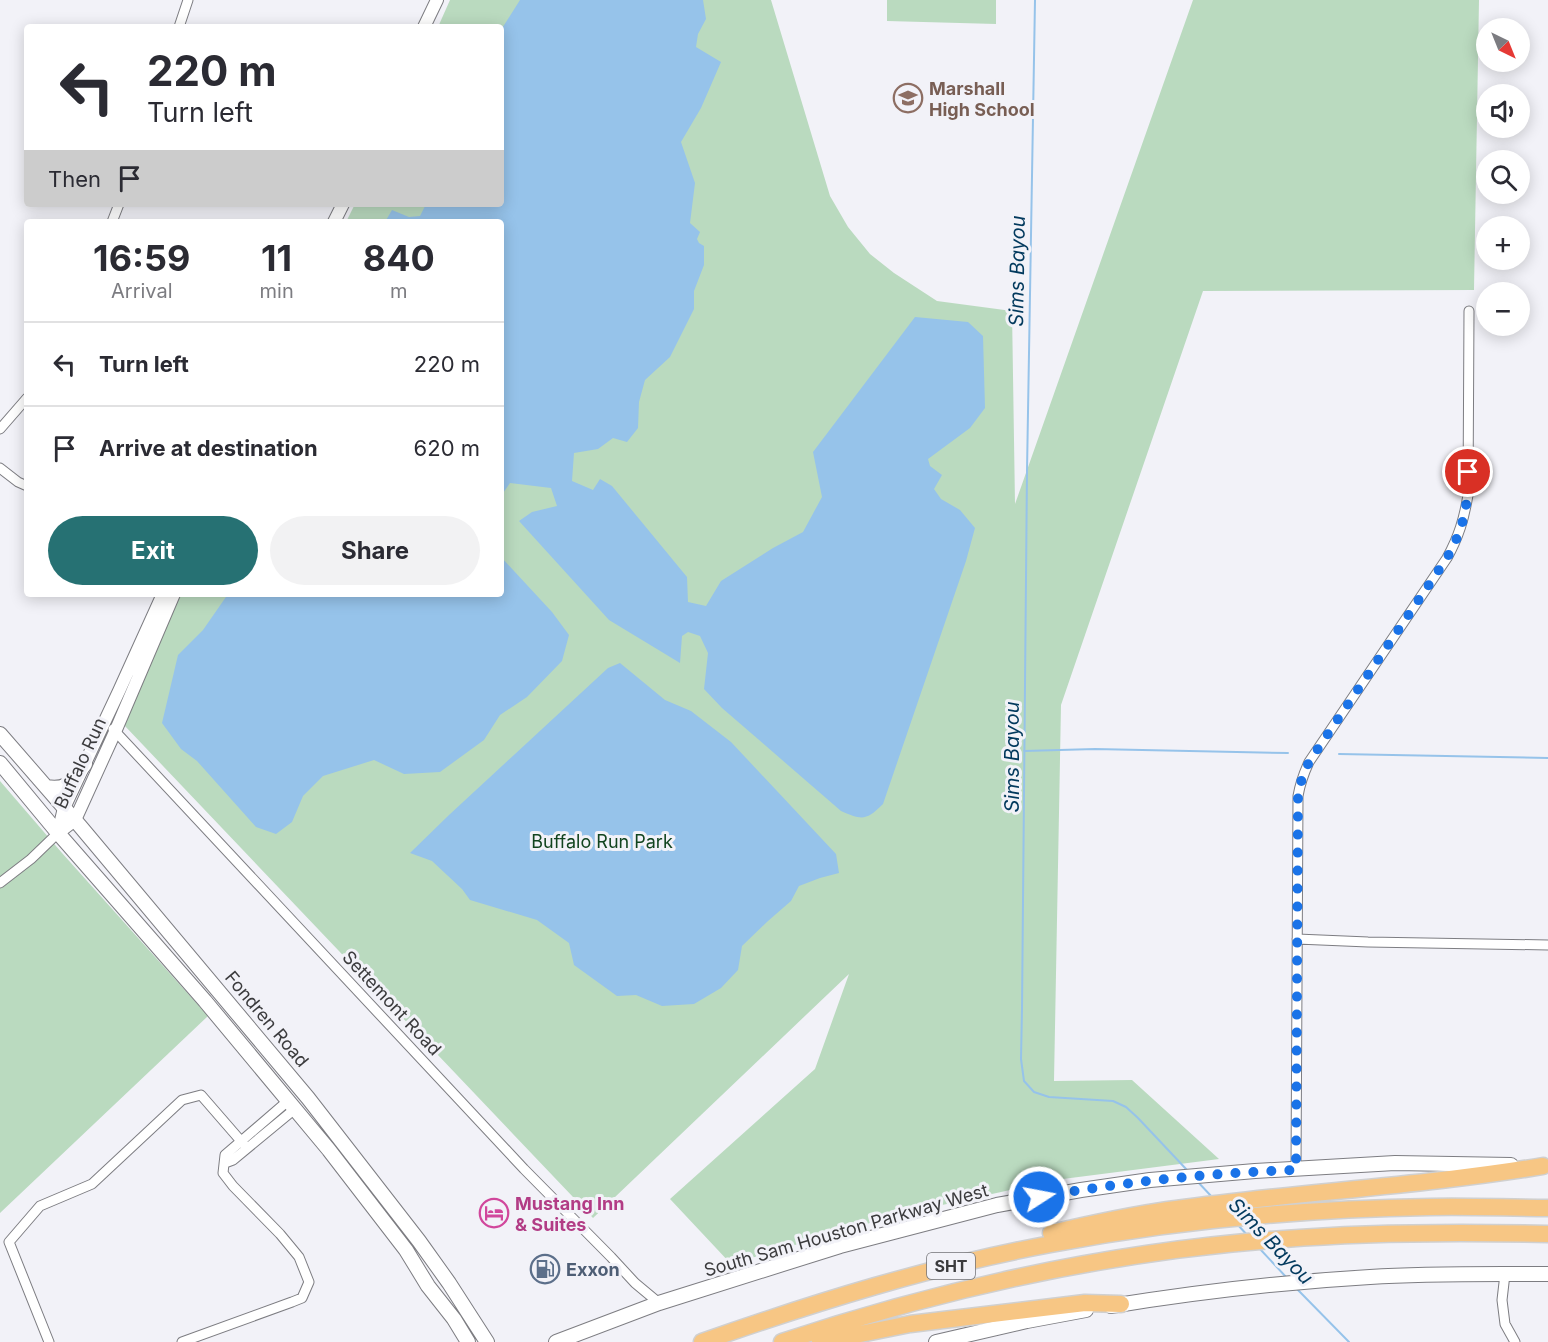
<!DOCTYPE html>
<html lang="en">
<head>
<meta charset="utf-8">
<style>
  body { margin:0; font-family:Inter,sans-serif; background:#f2f2f3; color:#2b2b33; height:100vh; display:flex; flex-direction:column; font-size:22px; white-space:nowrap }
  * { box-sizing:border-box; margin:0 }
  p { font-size:20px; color:#7c7c81 }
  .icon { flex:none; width:33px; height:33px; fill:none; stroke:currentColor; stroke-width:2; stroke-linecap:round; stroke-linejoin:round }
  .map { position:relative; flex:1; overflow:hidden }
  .details { position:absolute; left:24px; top:219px; width:480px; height:378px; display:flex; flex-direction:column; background:#fff; border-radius:6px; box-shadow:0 3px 15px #0003 }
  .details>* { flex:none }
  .top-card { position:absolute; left:24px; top:24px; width:480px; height:183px; border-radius:6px; box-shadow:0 3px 15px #0003; background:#fff; color:#2b2b33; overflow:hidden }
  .needle { width:39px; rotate:137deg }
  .buttons { position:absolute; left:1476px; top:18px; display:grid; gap:12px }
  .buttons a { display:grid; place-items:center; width:54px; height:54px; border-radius:50%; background:#fff; box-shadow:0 3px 15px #0003; font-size:30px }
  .pin { position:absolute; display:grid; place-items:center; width:51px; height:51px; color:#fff; margin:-26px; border:3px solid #fff; border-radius:50%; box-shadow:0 2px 6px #0007 }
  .me { position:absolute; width:66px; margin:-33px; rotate:79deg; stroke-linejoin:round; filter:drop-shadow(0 0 4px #0008) }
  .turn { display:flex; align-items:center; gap:21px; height:126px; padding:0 24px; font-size:27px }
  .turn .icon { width:78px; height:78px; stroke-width:2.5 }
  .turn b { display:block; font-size:42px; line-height:51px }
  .then { display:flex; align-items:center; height:57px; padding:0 24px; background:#0003; gap:12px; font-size:22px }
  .eta { display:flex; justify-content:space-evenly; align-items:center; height:102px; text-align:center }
  .eta b { font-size:36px; font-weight:700; line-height:42px }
  .action { display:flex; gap:12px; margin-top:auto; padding:12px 24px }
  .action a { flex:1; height:69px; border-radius:36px; background:#267173; color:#fff; font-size:24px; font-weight:700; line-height:69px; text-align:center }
  .action a+a { background:#f2f2f3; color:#2b2b33 }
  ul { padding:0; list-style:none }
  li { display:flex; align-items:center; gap:18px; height:84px; padding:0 24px; border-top:2px solid #e1e1e2 }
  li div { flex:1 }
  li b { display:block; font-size:22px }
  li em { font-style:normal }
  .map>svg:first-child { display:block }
</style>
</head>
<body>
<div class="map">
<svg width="1548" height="1342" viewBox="0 0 1548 1342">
  <rect width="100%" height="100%" fill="#f2f2f8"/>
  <path fill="#badabf" d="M 450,0 L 771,0 L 830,196 L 848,227 L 870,254 L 894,273 L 937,301 L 1012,311 L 1015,504 L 1193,0 L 1479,0 L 1474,290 L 1203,291 L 1061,705 L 1054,1081 L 1132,1080 L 1219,1159 L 1055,1180 L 897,1215 L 731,1264 L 670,1199 L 815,1069 L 849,974 L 593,1218 L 124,725 L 181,594 L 501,594 L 501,222 L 346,222 L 355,204 L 501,204 L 501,27 L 438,27 Z
    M 887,0 L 996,0 L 996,24 L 887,21 Z
    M 0,781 L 62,853 L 208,1016 L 0,1213 Z"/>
  <path fill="#96c3ea" d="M 520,0 L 703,0 L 706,19 L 698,34 L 696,47 L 721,62 L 701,108 L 681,142 L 695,183 L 690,223 L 700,232 L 697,239 L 699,243 L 704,246 L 704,265 L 694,291 L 694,309 L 670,357 L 645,380 L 639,402 L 638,428 L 627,442 L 613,438 L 598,449 L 574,453 L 572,481 L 593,490 L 600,479 L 612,486 L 687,577 L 688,602 L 706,606 L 721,581 L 773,548 L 803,532 L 822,497 L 813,452 L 915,317 L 968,322 L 983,336 L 985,408 L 970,428 L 928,459 L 930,466 L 942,475 L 934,489 L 941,499 L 960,510 L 975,528 L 966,561 L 883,804 C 866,821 862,820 841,811 L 722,708 L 704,689 L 708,653 L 700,636 L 688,632 L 682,636 L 680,663 L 609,620 L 519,521 L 532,512 L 557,506 L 551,488 L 510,483 L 501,496 L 501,222 L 385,222 L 392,210 L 409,217 L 420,216 L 426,204 L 501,204 L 501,30 Z
    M 501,557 L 552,612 L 569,635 L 562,661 L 527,697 L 500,715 L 484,740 L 440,772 L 404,774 L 374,760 L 323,776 L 303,796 L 292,822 L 276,834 L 256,827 L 197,761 L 181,749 L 162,723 L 178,655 L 203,630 L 228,594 L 501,594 Z
    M 620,663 L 665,700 L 691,711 L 731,742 L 836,854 L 839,873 L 820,878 L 799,886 L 791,901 L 768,921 L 742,946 L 738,970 L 721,988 L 694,1004 L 662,1006 L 636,995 L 617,996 L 574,965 L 569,943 L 537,920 L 470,900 L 462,889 L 432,861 L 410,853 L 449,815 L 608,668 Z"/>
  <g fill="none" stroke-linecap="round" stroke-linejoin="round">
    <path stroke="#96c3ea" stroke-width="2" d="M 1035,0 L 1027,471 L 1022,1009 L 1021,1059 L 1024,1081 L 1034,1092 L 1049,1097 L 1113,1101 L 1126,1107 L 1138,1118 L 1187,1170
      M 1024,751 L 1095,749 L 1288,753
      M 1339,754 L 1548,758
      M 1197,1181 L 1212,1197
      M 1238,1225 L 1248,1236
      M 1260,1249 L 1287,1278
      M 1297,1289 L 1349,1342"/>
    <g stroke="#7d7d82" stroke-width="11">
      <path id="minor" d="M 179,27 L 188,0
        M 112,222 L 119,204
        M 0,429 L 27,398
        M 0,468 L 18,482 L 27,486
        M 113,729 L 524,1169 L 611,1257 L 635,1283 L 659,1303
        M 0,883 L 31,859 L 58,833
        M 1297,939 L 1368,942 L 1548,945
        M 225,1163 L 233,1160 L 296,1108
        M 1296,1170 L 1298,796 C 1300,784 1304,773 1309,762 L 1447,558 C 1459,536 1464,519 1468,495 L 1469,311
        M 1505,1274 L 1502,1300 L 1505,1324 L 1515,1342
        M 49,1342 L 9,1242 L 40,1206 L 92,1184 L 182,1100 L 201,1095 L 247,1148
        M 182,1342 L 292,1302 L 302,1298 L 309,1282 L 299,1257 L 280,1234 L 233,1186 L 223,1173 L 225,1155 L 289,1100"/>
    </g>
    <g stroke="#7d7d82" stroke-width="14">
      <path id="tertiary" d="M 424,27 L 437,0
        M 334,222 L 343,204
        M 58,833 L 75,820 L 115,732 L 174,594
        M 58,833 L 64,808 L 119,691 L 163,594"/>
    </g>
    <g stroke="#7d7d82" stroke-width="16">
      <path id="secondary" d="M 0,734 L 80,826 L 308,1098 L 419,1241 L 449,1283 L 487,1342
        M 0,763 L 58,833 L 205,1001 L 329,1150 L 406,1250 L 428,1286 L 454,1319 L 468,1342
        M 46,787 C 69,791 72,780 85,764
        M 1111,1306 C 1197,1292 1283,1282 1370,1277 C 1429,1273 1489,1274 1548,1274
        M 556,1342 L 659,1303 L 840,1246 L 997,1205 L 1081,1190 L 1150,1180 L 1255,1171 L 1395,1163 L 1511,1165
        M 936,1342 L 1027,1321 L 1086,1310"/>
    </g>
    <g stroke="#d0d0d0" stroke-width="19">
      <path id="motorway" d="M 1051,1233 C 1092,1224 1134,1214 1176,1209 C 1298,1192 1422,1186 1543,1166
        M 702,1342 C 816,1302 932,1266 1051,1244 C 1176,1220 1303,1209 1430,1207 C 1469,1206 1509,1208 1548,1208
        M 782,1342 C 945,1288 1113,1251 1284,1239 C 1372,1232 1460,1232 1548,1234
        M 820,1342 L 910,1324 L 1085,1303 L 1121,1304"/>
    </g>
    <use href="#minor" stroke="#fff" stroke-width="9"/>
    <use href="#tertiary" stroke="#fff" stroke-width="12"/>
    <use href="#secondary" stroke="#fff" stroke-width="14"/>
    <use href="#motorway" stroke="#f7c684" stroke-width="16"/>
  </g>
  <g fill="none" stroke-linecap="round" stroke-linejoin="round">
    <path stroke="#1a73e8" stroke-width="10" stroke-dasharray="0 18" d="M 1039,1197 C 1124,1182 1209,1173 1296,1170 L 1298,796 L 1302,778 L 1309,762 L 1447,558 C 1464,527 1468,507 1468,472"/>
  </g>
  <defs>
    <g id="school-ring" transform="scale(1.5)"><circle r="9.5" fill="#f2f2f8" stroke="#8d6e63" stroke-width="1.5"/><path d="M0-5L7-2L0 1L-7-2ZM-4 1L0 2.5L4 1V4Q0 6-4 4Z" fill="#8d6e63"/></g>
    <g id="hotel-ring" transform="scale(1.5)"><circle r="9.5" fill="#f2f2f8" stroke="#d1479c" stroke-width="1.5"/><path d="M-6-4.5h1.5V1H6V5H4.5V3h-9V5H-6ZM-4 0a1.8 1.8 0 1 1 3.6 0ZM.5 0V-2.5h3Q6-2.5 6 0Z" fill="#d1479c"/></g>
    <g id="fuel-ring" transform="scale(1.5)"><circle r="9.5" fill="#f2f2f8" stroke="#5c6f8a" stroke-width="1.5"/><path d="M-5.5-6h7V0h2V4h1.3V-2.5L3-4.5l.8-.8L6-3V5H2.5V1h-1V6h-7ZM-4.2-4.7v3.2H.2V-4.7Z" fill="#5c6f8a"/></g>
  </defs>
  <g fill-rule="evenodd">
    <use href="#school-ring" x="908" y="98"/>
    <use href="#hotel-ring" x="494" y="1213"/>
    <use href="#fuel-ring" x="545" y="1269"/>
  </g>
  <g text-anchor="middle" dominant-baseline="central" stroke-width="6" stroke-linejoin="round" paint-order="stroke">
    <rect fill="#f2f2f8" stroke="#727275" stroke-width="1.5" x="927" y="1253" width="48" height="26" rx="4.5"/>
    <g font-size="16" font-weight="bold" fill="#3b3b3d">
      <text x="951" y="1266">SHT</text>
    </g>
    <g font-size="18" font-weight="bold" fill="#785e54" stroke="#f2f2f8" text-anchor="start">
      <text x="929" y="88">Marshall<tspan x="929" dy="21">High School</tspan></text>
    </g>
    <g font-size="18" fill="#3b3b3d" stroke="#f2f2f8">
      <text transform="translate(80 763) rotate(-65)">Buffalo Run</text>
      <text transform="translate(392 1003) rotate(47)">Settemont Road</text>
      <text transform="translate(267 1019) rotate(50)">Fondren Road</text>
      <text transform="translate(846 1230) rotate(-16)">South Sam Houston Parkway West</text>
    </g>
    <g font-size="18" fill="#11441f" stroke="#f2f2f8">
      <text x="602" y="841">Buffalo Run Park</text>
    </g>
    <g font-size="18" font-weight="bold" fill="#b23c85" stroke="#f2f2f8" text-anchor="start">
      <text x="515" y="1203">Mustang Inn<tspan x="515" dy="21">&amp; Suites</tspan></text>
    </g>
    <g font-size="18" font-weight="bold" fill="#4e5e75" stroke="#f2f2f8" text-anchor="start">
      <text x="566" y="1269">Exxon</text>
    </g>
    <g font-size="20" font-style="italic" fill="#02395d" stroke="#f2f2f8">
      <text transform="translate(1017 271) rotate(-89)">Sims Bayou</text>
      <text transform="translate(1012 757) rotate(-90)">Sims Bayou</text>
      <text transform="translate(1271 1241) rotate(46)">Sims Bayou</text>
    </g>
  </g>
</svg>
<div class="buttons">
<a><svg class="needle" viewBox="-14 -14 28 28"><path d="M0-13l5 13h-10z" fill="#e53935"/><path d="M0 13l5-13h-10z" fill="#7c7c81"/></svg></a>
<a><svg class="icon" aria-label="sound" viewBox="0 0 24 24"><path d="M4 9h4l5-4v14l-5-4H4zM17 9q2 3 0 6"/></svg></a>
<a><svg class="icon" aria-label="search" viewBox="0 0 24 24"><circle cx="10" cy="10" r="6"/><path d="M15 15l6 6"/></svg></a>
<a>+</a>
<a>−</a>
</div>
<div class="pin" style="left:1468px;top:472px;background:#d93025"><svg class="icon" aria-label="arrive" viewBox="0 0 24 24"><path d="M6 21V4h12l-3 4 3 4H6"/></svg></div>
<svg class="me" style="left:1039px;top:1197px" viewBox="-20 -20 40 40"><circle r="17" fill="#1a73e8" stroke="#fff" stroke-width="3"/><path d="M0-11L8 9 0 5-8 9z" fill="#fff"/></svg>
<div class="top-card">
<div class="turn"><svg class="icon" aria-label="left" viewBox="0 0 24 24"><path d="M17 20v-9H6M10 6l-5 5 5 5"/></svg><div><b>220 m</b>Turn left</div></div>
<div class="then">Then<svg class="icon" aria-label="arrive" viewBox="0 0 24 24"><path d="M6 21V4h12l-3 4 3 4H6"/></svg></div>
</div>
<section class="details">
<div class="eta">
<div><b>16:59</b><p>Arrival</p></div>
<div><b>11</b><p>min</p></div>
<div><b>840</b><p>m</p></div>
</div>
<ul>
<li><svg class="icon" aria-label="left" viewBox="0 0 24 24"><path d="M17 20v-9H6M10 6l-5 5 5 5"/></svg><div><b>Turn left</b></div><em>220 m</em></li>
<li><svg class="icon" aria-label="arrive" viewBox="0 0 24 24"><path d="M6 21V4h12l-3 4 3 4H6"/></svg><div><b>Arrive at destination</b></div><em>620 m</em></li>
</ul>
<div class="action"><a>Exit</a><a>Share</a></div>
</section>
</div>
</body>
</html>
